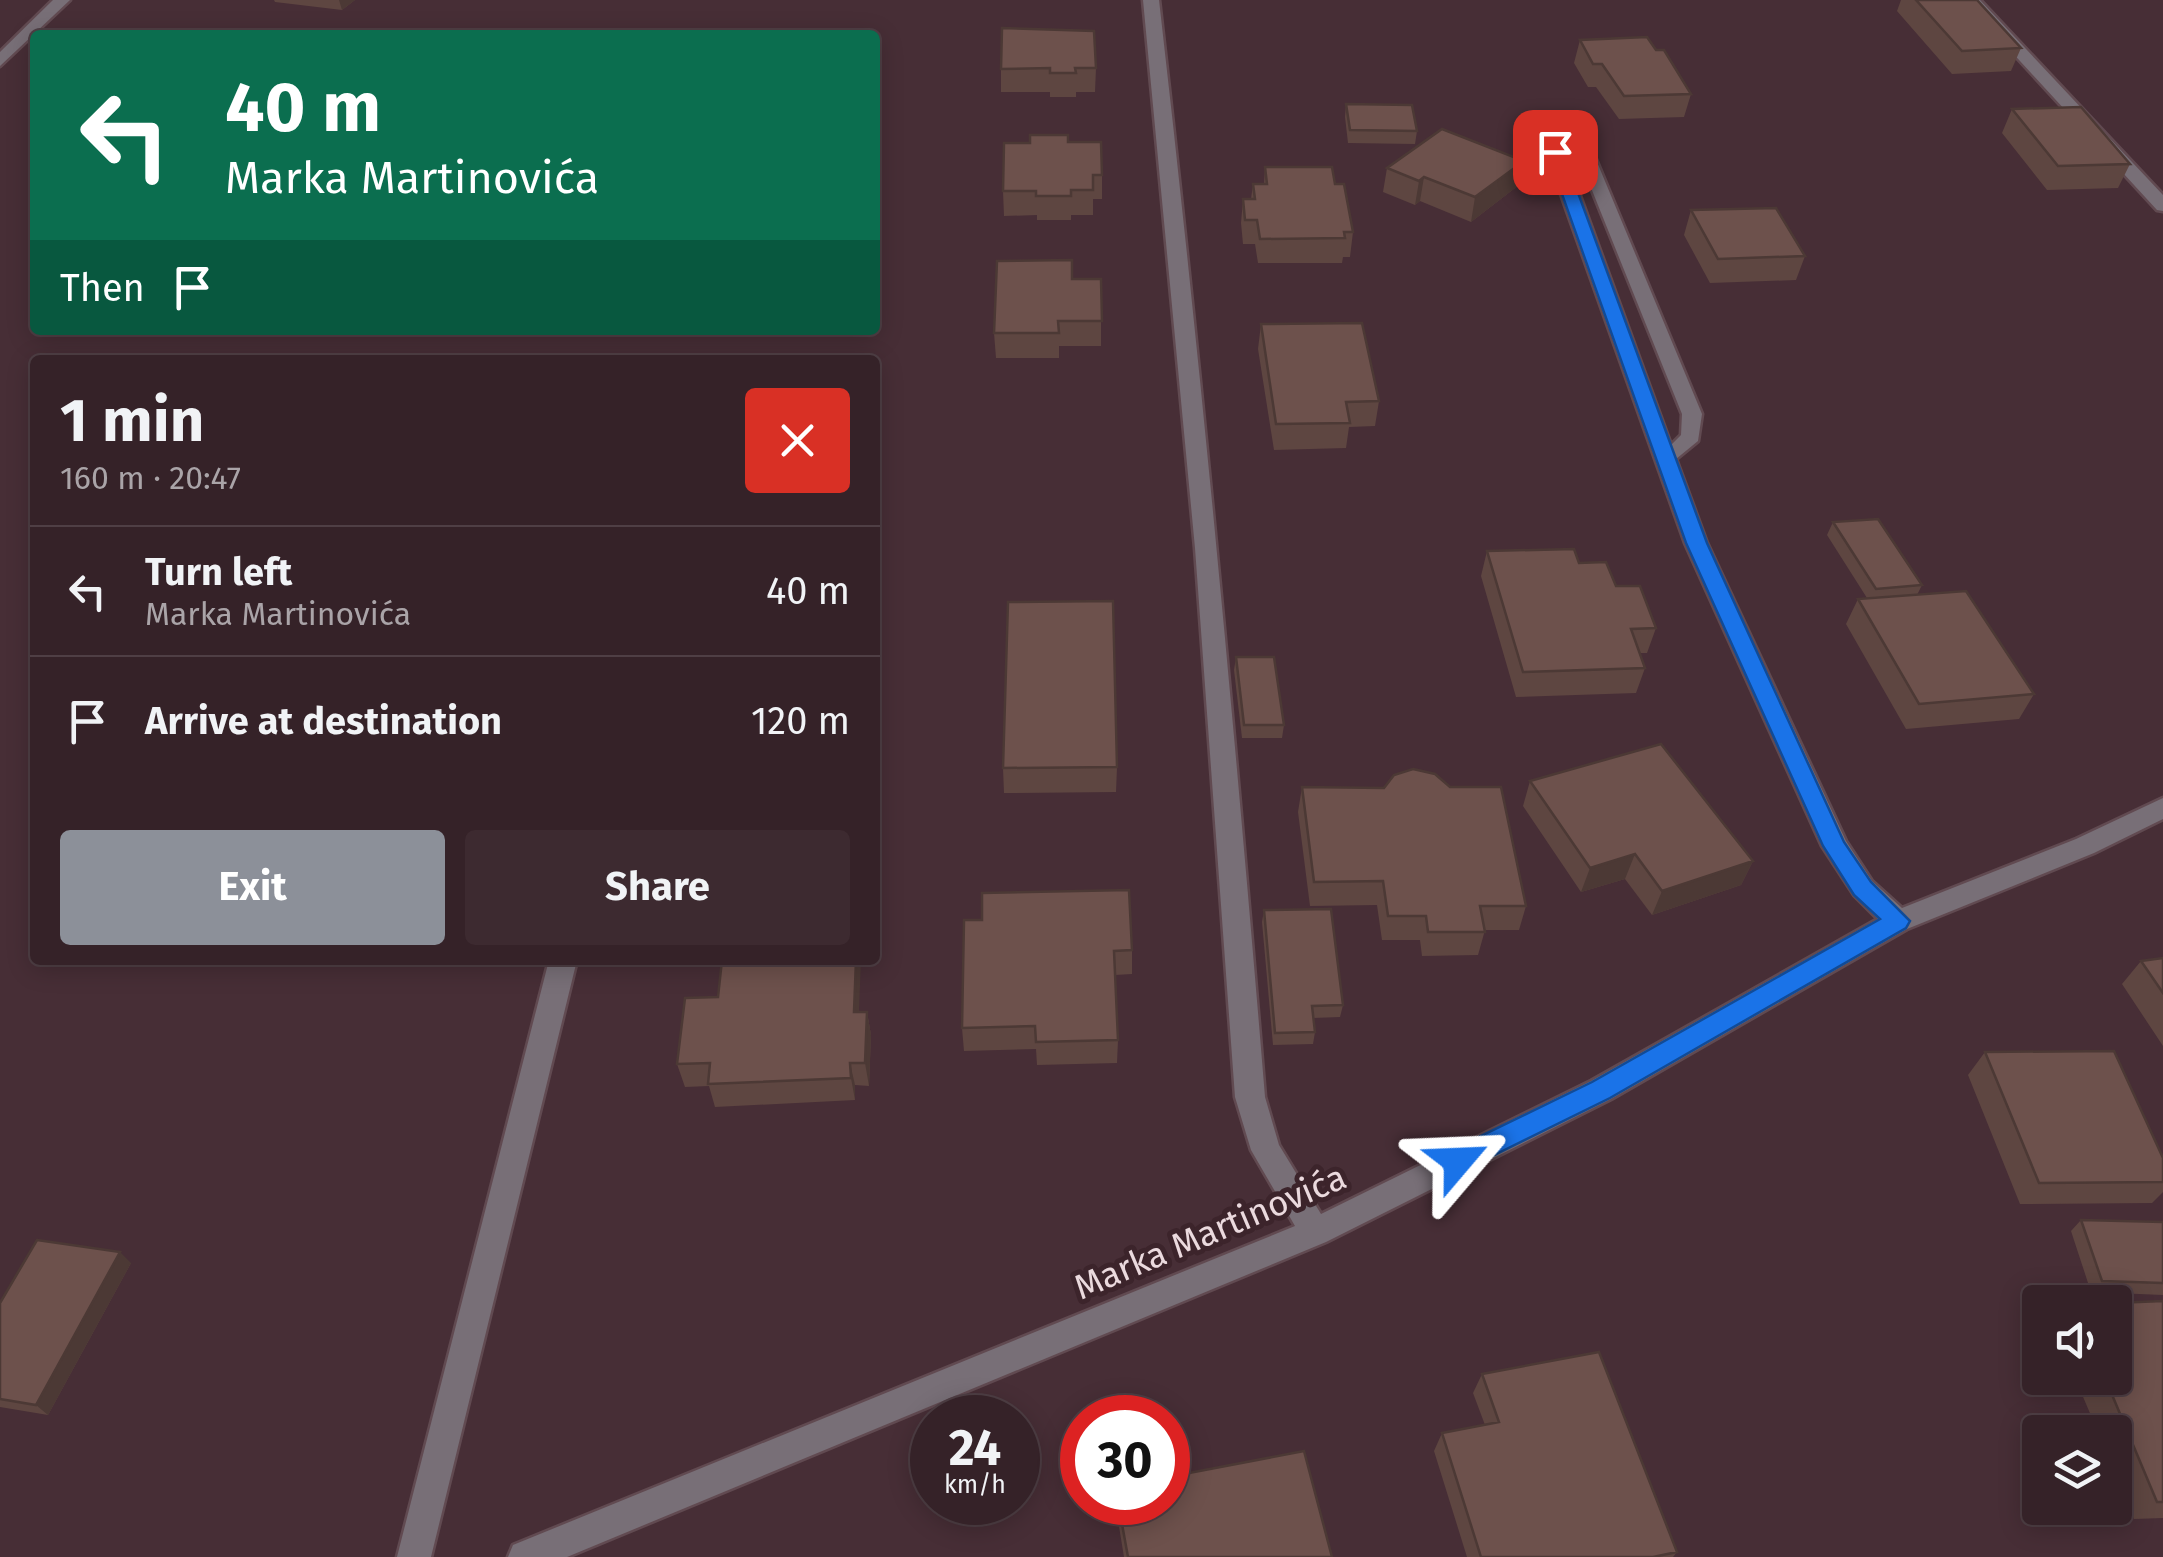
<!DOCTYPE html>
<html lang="en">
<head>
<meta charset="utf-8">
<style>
  body { margin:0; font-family:"Fira Sans",sans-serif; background:#3d2a30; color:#f1f3f6; height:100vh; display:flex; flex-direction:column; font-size:38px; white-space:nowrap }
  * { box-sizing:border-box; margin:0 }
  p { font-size:32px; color:#aaa4a8 }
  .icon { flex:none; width:55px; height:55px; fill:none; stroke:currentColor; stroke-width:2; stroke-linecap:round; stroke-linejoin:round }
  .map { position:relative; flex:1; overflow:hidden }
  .side { position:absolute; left:30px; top:355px; width:850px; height:610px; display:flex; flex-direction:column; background:#352228; border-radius:10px; box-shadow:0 5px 25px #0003,0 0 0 2px #4f3f45 }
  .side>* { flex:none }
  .hud { position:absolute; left:30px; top:30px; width:850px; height:305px; border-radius:10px; box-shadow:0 5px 25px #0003,0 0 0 2px #4f3f45; background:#0b6e4f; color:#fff; overflow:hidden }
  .tools { position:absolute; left:2022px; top:1285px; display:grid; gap:20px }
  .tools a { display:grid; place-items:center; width:110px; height:110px; border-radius:10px; background:#352228; box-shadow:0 5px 25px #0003,0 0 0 2px #4f3f45; font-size:50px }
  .speed { position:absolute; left:910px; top:1395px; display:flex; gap:20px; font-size:50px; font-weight:700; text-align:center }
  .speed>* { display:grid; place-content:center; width:130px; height:130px; border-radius:50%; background:#352228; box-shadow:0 5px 25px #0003,0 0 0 2px #4f3f45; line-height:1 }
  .speed small { font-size:25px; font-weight:400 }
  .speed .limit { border:15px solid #d22; background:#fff; color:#111 }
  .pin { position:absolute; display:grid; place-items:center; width:85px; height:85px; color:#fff; margin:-42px; border-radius:20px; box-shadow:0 5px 15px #0006 }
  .me { position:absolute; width:110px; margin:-55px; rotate:64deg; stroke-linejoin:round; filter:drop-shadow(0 0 8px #0008) }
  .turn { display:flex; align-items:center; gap:35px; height:210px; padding:0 30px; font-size:45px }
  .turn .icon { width:130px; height:130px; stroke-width:2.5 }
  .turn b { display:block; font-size:70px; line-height:85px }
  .then { display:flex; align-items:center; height:95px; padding:0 30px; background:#0003; gap:20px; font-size:38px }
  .round { display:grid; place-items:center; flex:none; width:105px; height:105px; border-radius:10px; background:#3d2a30 }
  .overview { display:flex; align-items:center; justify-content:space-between; height:170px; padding:0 30px }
  h1 { font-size:60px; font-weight:700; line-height:75px }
  .button { display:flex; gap:20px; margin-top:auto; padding:20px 30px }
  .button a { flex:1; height:115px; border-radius:10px; background:#8c9099; color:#fff; font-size:40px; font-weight:700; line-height:115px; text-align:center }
  .button a+a { background:#3d2a30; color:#f1f3f6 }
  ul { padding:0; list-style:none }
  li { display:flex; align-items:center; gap:30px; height:130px; padding:0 30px; border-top:2px solid #4f3f45 }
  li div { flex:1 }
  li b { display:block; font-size:38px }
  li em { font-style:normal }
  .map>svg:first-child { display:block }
</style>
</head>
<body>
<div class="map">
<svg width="2163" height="1557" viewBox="0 0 2163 1557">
  <rect width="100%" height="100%" fill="#472e36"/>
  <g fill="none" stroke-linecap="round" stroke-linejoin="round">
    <g stroke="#614a51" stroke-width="5">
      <path id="minor" d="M 53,0 L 70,0 L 0,66 L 0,52 Z
        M 1143,0 L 1159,0 C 1201,365 1235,731 1265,1097 L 1279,1145 L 1321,1214 L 1591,1081 L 1878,919 L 1854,895 L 1822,846 L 1685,543 L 1546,152 L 1549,148 L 1564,152 L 1671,445 L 1681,435 L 1682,414 L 1571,138 L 1573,134 L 1587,138 L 1702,414 L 1698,441 L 1676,459 L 1707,543 L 1846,841 L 1872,881 L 1902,908 L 2076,839 L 2163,798 L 2163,819 L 2094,853 L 1907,929 L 1611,1099 L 1326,1242 L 567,1557 L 508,1557 L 513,1545 L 1295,1226 L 1251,1150 L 1235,1097 L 1195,548 Z
        M 1964,0 L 1980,0 L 2163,195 L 2163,211 L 2157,210 Z
        M 549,960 L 577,960 L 431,1557 L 397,1557 Z"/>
    </g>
    <use href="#minor" fill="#786f77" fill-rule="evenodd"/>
  </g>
  <path fill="#5e4641" d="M 274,0 L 355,0 L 342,10 L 275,2 Z
    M 1901,0 L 1977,0 L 2021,48 L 2011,71 L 1952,74 L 1897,11 Z
    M 1580,40 L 1656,50 L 1691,94 L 1684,117 L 1619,119 L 1596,87 L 1588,87 L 1574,63 Z
    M 1096,68 L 1095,92 L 1076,92 L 1076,97 L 1050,97 L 1050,92 L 1001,92 L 1001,69 Z
    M 1346,104 L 1417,131 L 1415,144 L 1348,143 L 1345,117 Z
    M 2012,109 L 2130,164 L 2118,188 L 2047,190 L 2002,133 Z
    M 1068,142 L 1102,175 L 1102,199 L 1093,199 L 1093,215 L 1071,215 L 1071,220 L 1037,220 L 1037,215 L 1004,216 L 1003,191 L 1030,143 Z
    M 1524,161 L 1519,185 L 1471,222 L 1420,201 L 1415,205 L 1383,192 L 1387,168 Z
    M 1265,167 L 1335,184 L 1353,232 L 1350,257 L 1343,257 L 1342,263 L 1258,263 L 1255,244 L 1243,244 L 1241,223 L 1243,199 L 1251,199 L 1253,184 L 1264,184 Z
    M 1691,210 L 1805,256 L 1796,280 L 1710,283 L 1684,235 Z
    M 1072,279 L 1101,279 L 1101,346 L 1059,346 L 1059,358 L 996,358 L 994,333 Z
    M 1261,324 L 1379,401 L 1375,426 L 1349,427 L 1346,448 L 1274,450 L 1258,349 Z
    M 1833,522 L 1922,585 L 1917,595 L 2034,694 L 2019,719 L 1906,729 L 1846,624 L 1858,599 L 1867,598 L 1827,535 Z
    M 1487,551 L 1579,563 L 1616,586 L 1656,628 L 1647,653 L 1640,653 L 1645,668 L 1636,693 L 1516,697 L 1481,576 Z
    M 1236,657 L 1284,725 L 1282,738 L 1242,738 L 1234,670 Z
    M 1117,767 L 1116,792 L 1004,793 L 1003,768 Z
    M 1530,781 L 1753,861 L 1741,885 L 1652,915 L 1625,879 L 1581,892 L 1523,806 Z
    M 1302,787 L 1526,906 L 1519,930 L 1485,930 L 1478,955 L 1422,956 L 1420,940 L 1382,940 L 1377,905 L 1310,906 L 1298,812 Z
    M 1264,910 L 1343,1005 L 1340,1017 L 1313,1018 L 1315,1032 L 1313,1044 L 1273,1045 L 1262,922 Z
    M 964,920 L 1132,950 L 1132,974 L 1115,975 L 1118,1040 L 1117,1063 L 1037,1065 L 1036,1049 L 964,1051 L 962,1028 Z
    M 2163,958 L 2163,1046 L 2122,984 L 2141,961 Z
    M 859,1012 L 867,1012 L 871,1035 L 869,1086 L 855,1085 L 855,1100 L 715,1107 L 709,1086 L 685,1087 L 677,1064 Z
    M 1985,1052 L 2163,1158 L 2163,1192 L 2152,1203 L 2020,1204 L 1968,1075 Z
    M 2081,1220 L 2163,1222 L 2163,1295 L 2091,1292 L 2071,1231 Z
    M 131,1263 L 48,1415 L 0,1407 L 0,1303 Z
    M 2163,1301 L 2163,1518 L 2134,1519 L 2115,1474 L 2115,1432 L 2098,1432 L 2075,1378 L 2115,1378 Z
    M 1482,1374 L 1677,1552 L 1673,1557 L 1467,1557 L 1434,1451 L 1442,1433 L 1485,1425 L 1473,1393 Z
    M 1115,1502 L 1168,1502 L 1332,1557 L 1124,1557 Z"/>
  <path fill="#4c3935" d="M 339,0 L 355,0 L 342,10 Z
    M 1524,161 L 1519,185 L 1471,222 L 1475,197 Z
    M 1424,177 L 1420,201 L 1415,205 L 1419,181 Z
    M 1635,854 L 1625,879 L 1581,892 L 1590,868 Z
    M 1753,861 L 1741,885 L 1652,915 L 1662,891 Z
    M 856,960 L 861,960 L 858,1036 L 854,1012 Z
    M 867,1012 L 871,1035 L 869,1086 L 865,1063 Z
    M 850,1063 L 855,1085 L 855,1100 L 851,1078 Z
    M 120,1252 L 131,1263 L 48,1415 L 36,1405 Z"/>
  <path fill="#6d514c" stroke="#4c3935" stroke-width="2.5" d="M 1916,0 L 1977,0 L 2021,48 L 1962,51 Z
    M 1002,28 L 1094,31 L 1096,68 L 1075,68 L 1076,73 L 1050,73 L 1050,68 L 1001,69 Z
    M 1647,37 L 1656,50 L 1664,50 L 1691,94 L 1624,96 L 1602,64 L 1593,64 L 1580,40 Z
    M 1346,104 L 1412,105 L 1417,131 L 1350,130 Z
    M 2081,107 L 2130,164 L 2058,166 L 2012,109 Z
    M 1442,129 L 1524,161 L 1475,197 L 1424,177 L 1419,181 L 1387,168 Z
    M 1030,135 L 1068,135 L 1068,142 L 1101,142 L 1102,175 L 1093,175 L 1093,190 L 1071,190 L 1071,196 L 1036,196 L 1036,191 L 1003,191 L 1004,143 L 1030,143 Z
    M 1265,167 L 1332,167 L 1335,184 L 1344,184 L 1353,232 L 1344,232 L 1345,238 L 1260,239 L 1257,220 L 1245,220 L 1243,199 L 1255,199 L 1253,184 L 1267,184 Z
    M 1776,208 L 1805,256 L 1718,259 L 1691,210 Z
    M 1072,260 L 1072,279 L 1101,279 L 1102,321 L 1058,321 L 1059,333 L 994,333 L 997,261 Z
    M 1362,323 L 1379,401 L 1346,402 L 1350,423 L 1276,424 L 1261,324 Z
    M 1878,519 L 1922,585 L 1876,589 L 1833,522 Z
    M 1574,549 L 1579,563 L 1606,562 L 1616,586 L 1640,586 L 1656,628 L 1631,629 L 1645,668 L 1523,672 L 1487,551 Z
    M 1966,591 L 2034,694 L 1919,704 L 1858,599 Z
    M 1113,601 L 1117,767 L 1003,768 L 1008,602 Z
    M 1236,657 L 1274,657 L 1284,725 L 1244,725 Z
    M 1661,744 L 1753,861 L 1662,891 L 1635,854 L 1590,868 L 1530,781 Z
    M 1413,769 L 1435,774 L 1450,787 L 1501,787 L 1526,906 L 1480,906 L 1485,932 L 1428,932 L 1426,916 L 1388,916 L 1383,881 L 1314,882 L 1302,787 L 1384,788 L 1394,775 Z
    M 1129,890 L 1132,950 L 1114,951 L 1118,1040 L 1036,1042 L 1035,1026 L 962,1028 L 964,920 L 982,920 L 982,893 Z
    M 1331,909 L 1343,1005 L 1312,1006 L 1315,1032 L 1275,1033 L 1264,910 Z
    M 2163,958 L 2163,993 L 2141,961 Z
    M 722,960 L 856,960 L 854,1012 L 867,1012 L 865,1063 L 850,1063 L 851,1078 L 708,1084 L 710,1063 L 677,1064 L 685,998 L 718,997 Z
    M 2114,1051 L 2163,1158 L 2163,1182 L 2039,1183 L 1985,1052 Z
    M 2081,1220 L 2163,1222 L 2163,1283 L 2102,1281 Z
    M 37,1240 L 120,1252 L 36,1405 L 0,1399 L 0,1303 Z
    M 2163,1301 L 2163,1502 L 2157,1502 L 2105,1378 L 2115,1378 L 2115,1303 Z
    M 1599,1352 L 1677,1552 L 1653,1557 L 1481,1557 L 1442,1433 L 1499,1422 L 1482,1374 Z
    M 1304,1451 L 1332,1557 L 1128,1557 L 1118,1502 L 1168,1502 L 1168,1477 Z"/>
  <path fill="#1a73e8" stroke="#114b97" stroke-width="2.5" d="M 1555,147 L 1563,152 L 1707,543 L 1844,842 L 1871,882 L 1910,921 L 1906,928 L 1610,1098 L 1458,1173 L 1448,1170 L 1444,1161 L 1448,1152 L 1592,1082 L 1880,919 L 1854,895 L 1823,846 L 1686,543 L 1547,152 Z"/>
  <g text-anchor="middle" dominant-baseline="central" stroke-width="10" stroke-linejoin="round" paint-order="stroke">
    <g font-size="35" fill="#ebdade" stroke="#3c242b">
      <text transform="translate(1210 1232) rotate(-23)">Marka Martinovića</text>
    </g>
  </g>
</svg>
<div class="tools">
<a><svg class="icon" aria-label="sound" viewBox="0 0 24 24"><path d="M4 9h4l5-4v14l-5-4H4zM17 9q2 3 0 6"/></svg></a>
<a><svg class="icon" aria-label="layers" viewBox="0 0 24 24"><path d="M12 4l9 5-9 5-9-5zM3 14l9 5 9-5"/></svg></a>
</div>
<div class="speed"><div>24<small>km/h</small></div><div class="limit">30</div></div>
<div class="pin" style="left:1555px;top:152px;background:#d93025"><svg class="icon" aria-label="arrive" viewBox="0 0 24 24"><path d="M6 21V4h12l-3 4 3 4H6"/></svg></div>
<svg class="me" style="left:1458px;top:1161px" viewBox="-20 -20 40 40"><path d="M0-17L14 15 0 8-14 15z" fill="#1a73e8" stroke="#fff" stroke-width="4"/></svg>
<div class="hud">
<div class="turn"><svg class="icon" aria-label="left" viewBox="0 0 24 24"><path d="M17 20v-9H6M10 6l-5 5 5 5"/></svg><div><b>40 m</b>Marka Martinovića</div></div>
<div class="then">Then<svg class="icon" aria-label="arrive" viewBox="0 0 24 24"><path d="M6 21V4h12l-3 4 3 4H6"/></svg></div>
</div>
<section class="side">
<div class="overview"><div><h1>1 min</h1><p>160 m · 20:47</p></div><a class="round" style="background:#d93025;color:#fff"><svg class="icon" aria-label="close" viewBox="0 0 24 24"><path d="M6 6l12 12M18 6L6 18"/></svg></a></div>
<ul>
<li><svg class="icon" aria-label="left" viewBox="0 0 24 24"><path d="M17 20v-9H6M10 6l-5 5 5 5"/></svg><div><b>Turn left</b><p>Marka Martinovića</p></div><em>40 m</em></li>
<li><svg class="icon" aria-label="arrive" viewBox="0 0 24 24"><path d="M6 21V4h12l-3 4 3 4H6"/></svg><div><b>Arrive at destination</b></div><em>120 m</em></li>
</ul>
<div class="button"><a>Exit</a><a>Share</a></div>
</section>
</div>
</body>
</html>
